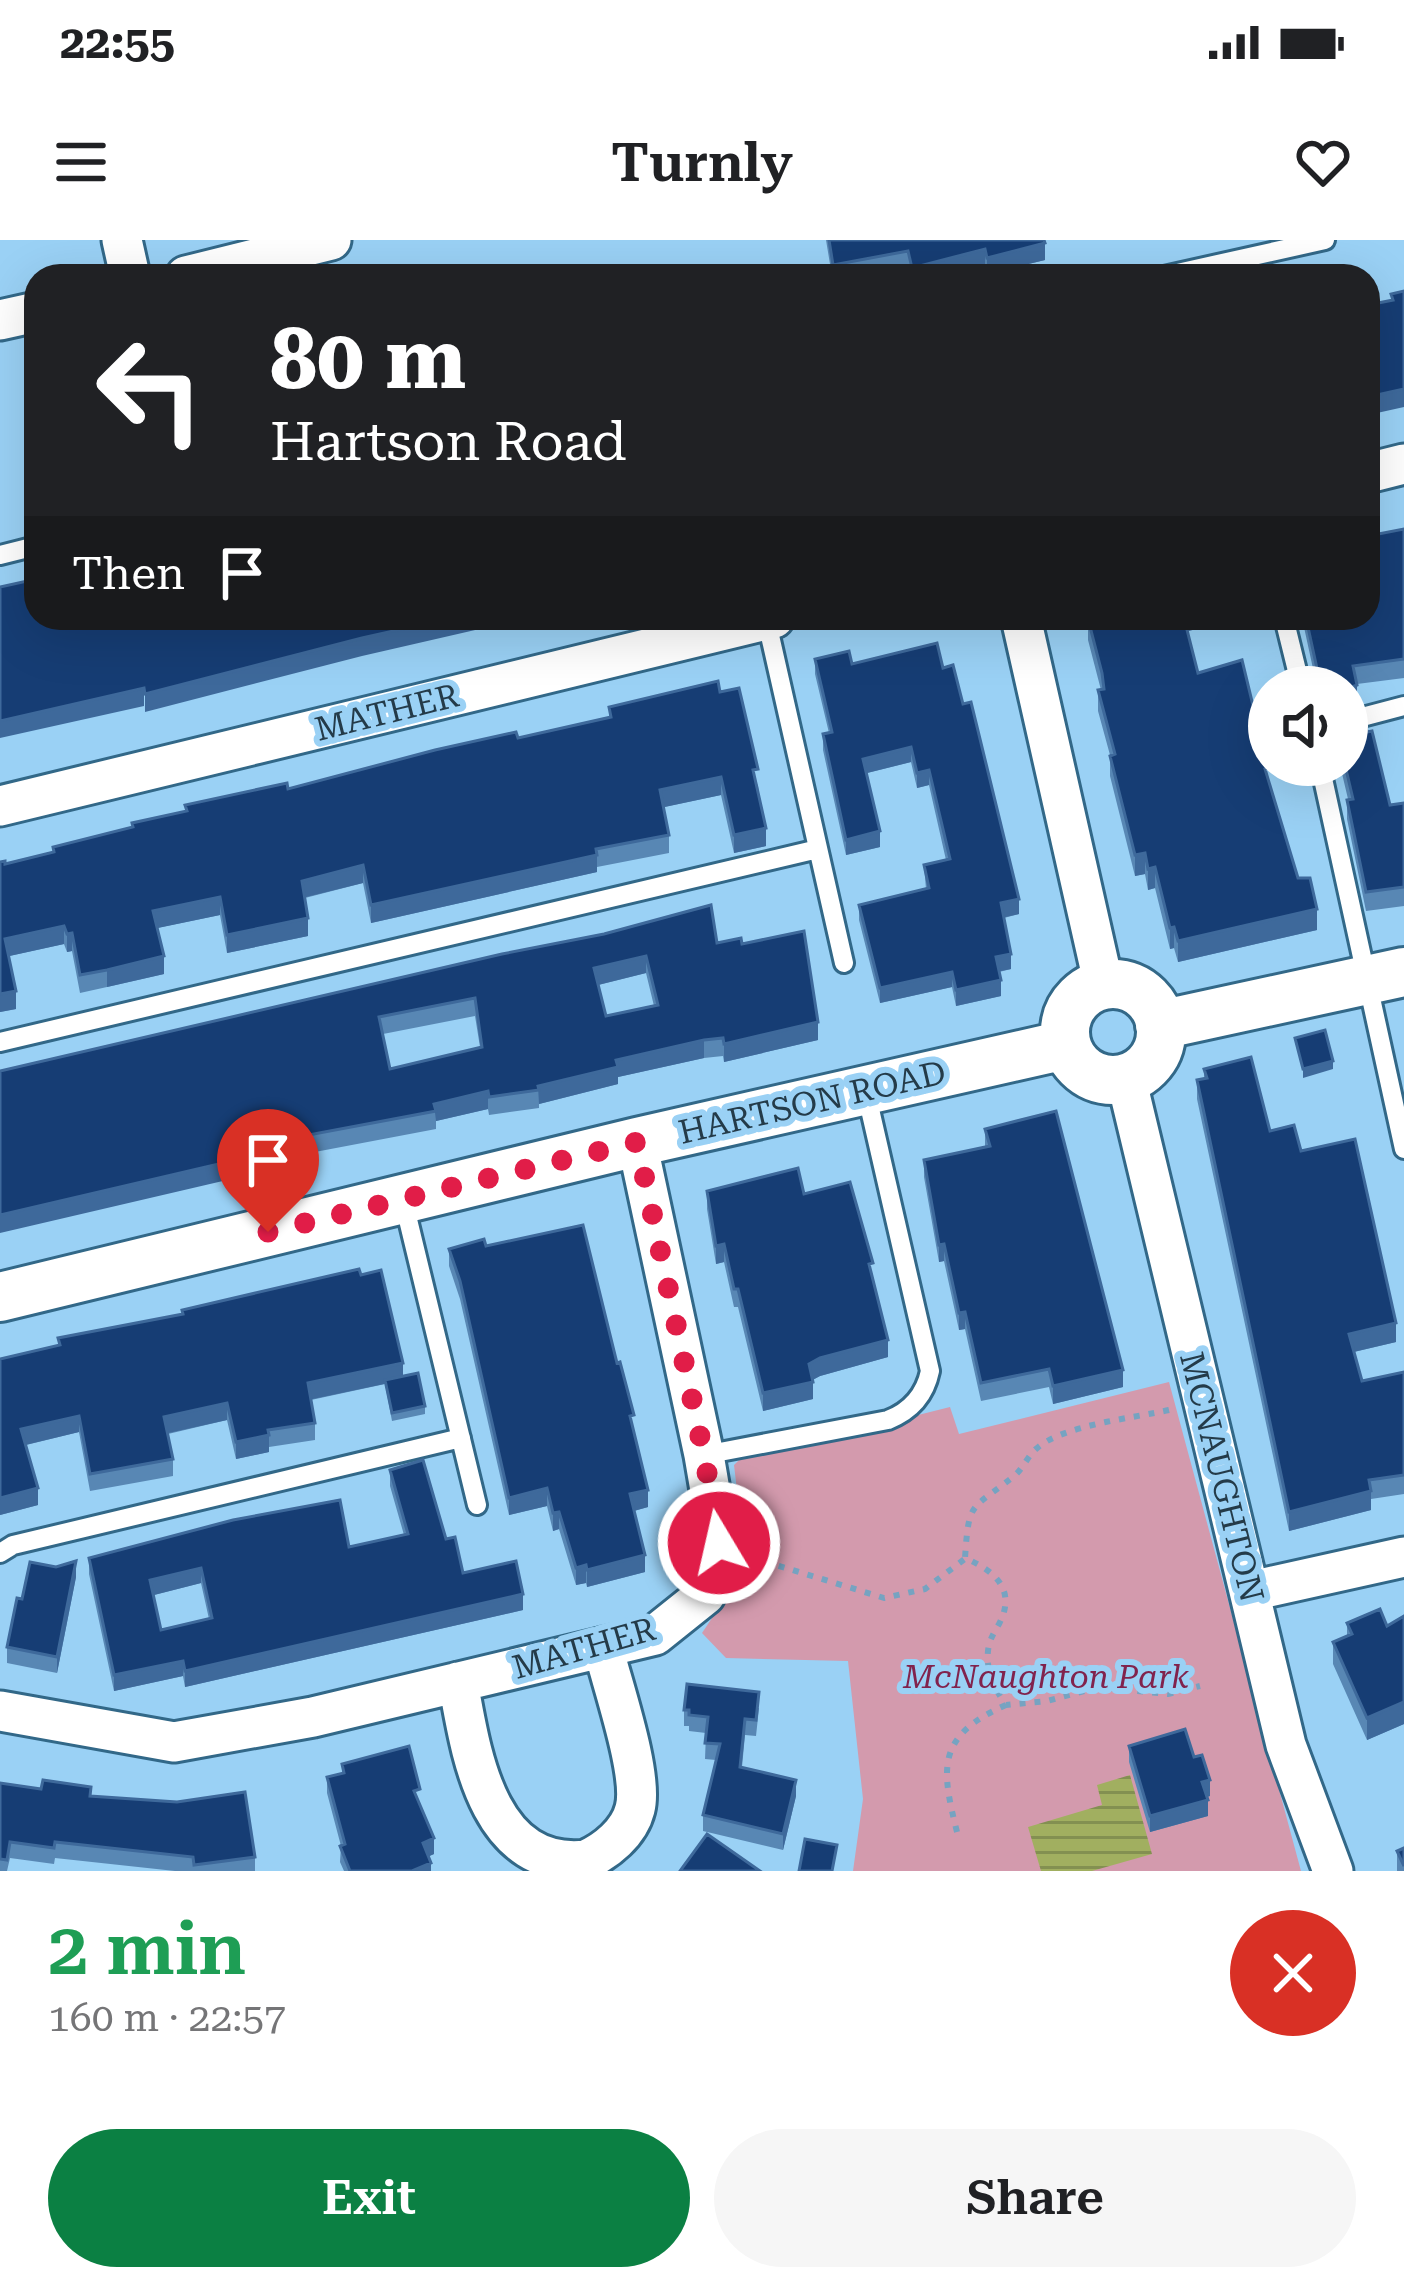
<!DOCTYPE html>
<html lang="en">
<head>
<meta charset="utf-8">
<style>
  body { margin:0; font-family:"Roboto Serif",serif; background:#f6f6f6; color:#202124; height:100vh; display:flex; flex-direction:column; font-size:45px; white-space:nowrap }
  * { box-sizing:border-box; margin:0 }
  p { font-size:39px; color:#757577 }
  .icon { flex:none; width:66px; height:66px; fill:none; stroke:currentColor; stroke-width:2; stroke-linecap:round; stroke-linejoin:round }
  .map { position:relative; height:1631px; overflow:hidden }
  .drawer { display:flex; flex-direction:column; background:#fff; flex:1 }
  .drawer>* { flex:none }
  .hud { position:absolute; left:24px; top:24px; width:1356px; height:366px; border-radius:36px; box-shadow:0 12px 48px #0002; background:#202124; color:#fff; overflow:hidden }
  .tools { position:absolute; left:1248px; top:426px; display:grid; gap:24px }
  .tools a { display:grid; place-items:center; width:120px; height:120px; border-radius:50%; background:#fff; box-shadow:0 12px 48px #0002; font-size:60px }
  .pin { position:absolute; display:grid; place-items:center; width:102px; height:102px; color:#fff; margin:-123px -51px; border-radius:50% 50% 50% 0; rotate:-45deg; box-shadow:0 0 12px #0007 }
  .pin .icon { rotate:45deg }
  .me { position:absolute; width:132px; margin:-66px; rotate:351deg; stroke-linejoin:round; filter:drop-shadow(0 0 9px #0008) }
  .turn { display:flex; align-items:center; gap:42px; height:252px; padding:0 48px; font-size:54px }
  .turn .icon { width:156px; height:156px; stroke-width:2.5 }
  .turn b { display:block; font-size:84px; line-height:102px }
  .then { display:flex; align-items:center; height:114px; padding:0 48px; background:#0003; gap:24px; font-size:45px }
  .round { display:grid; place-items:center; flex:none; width:126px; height:126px; border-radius:63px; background:#f6f6f6 }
  .headline { display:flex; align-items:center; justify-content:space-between; height:204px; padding:0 48px }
  h1 { font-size:72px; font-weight:600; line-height:90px; color:#1e9e55 }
  .action { display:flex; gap:24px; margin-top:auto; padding:24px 48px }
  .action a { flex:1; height:138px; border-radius:72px; background:#0b8043; color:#fff; font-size:48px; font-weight:600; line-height:138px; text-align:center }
  .action a+a { background:#f6f6f6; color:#202124 }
  .status { display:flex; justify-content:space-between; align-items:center; height:84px; padding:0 60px; background:#fff; direction:ltr }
  .status svg { height:33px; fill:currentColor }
  header { display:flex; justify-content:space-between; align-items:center; height:156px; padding:0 48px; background:#fff; font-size:54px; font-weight:600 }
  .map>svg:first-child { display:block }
</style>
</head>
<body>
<div class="status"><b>22:55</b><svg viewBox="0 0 49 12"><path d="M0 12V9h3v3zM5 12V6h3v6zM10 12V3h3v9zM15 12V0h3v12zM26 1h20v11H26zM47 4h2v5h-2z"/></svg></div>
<header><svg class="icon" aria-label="menu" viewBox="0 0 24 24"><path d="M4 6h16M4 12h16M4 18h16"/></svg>Turnly<svg class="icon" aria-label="heart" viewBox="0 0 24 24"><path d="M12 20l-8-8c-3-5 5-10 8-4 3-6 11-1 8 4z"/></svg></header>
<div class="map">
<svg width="1404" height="1631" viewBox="0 0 1404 1631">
  <defs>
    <pattern id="water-rules" width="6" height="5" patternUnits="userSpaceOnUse" patternTransform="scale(3)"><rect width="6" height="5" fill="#a1af60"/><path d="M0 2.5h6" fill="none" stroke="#839051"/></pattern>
  </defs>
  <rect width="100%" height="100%" fill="#9ad1f5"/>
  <path fill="#d39aad" d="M 1169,1142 L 1301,1631 L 853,1631 L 863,1559 L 848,1421 L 726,1418 L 702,1393 L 726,1357 L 743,1301 L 734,1225 L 739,1220 L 950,1167 L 959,1194 Z"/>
  <path fill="url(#water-rules)" d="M 1130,1535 L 1152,1614 L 1092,1631 L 1041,1631 L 1028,1587 L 1102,1565 L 1097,1545 Z"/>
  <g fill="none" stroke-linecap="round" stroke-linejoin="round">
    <g stroke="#326888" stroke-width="24">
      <path id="service" d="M 1164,36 L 1325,0
        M 0,315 L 36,306
        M 766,378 L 844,723
        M 1284,378 L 1301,447
        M 1347,481 L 1404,466
        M 1320,525 L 1404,909
        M 0,802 L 818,609
        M 403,959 L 477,1265
        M 704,1215 L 888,1180 C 911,1171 925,1155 930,1131 L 866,852
        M 0,1313 L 13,1305 L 461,1198"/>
    </g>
    <g stroke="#326888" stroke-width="45">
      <path id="minor" d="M 122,0 L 130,36
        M 186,36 L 331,0
        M 0,80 L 36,72
        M 1368,233 L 1404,224
        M 1021,378 L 1104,746
        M 0,566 L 774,378
        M 1126,838 L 1286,1505 L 1333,1631
        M 1251,1351 L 1404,1317
        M 458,1442 C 470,1506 485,1631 586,1620 C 606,1611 629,1593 635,1569 C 644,1535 612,1444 603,1407
        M 0,1471 L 174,1502 L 313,1477 L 655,1395 L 705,1355 L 719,1303 L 704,1215 L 637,902"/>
    </g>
    <g stroke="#326888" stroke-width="54">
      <path id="tertiary" d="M1065 792a48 48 0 1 1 96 0a48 48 0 1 1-96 0Z
        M 1160,785 L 1404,732
        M 0,1057 L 637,902 L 1065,805"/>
    </g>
    <path stroke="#76a3c1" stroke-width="6" stroke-dasharray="6 9" stroke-linecap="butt" d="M 1169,1170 C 1134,1178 1062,1185 1036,1209 C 1027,1217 1023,1229 1013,1237 C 970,1271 969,1260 965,1318 C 995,1331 1017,1350 999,1384 C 994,1393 989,1400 988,1411 C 986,1432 994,1448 1006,1465 L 1047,1461 L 1099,1447 L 1168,1454 L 1200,1446
      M 750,1317 L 884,1358 L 925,1349 L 966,1318
      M 957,1592 C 941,1528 936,1496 1006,1465"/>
    <use href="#service" stroke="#fff" stroke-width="18"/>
    <use href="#minor" stroke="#fff" stroke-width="39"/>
    <use href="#tertiary" stroke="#fff" stroke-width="48"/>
  </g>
  <path fill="#5887b4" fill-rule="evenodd" d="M 826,0 L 1044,0 L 1045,20 L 987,34 L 985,25 L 943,36 L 910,36 L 908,27 L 859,36 L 832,36 Z
    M 1404,289 L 1404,438 L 1357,444 L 1357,464 L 1347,468 L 1347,447 L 1317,447 L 1302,378 L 1368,378 Z
    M 1245,378 L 1188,391 L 1198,433 L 1268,541 L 1298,638 L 1317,690 L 1178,722 L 1174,708 L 1170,709 L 1155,648 L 1148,650 L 1145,634 L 1135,636 L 1110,536 L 1110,515 L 1098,471 L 1098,450 L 1101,450 L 1088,400 L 1088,379 Z
    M 815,419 L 852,424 L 943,428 L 1019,674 L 1004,678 L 1011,729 L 999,732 L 1001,756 L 956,766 L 952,747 L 880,763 L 859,680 L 859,665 L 926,649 L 924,625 L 946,620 L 929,545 L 917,548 L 911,522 L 867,533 L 880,607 L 846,615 L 823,510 L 823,494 L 829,493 L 815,434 Z
    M 720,452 L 758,546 L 766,606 L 734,613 L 721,555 L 664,567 L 669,595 L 669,613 L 597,627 L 597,632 L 371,683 L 363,643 L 305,658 L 308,696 L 227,713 L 220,675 L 157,688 L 164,734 L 107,747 L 80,753 L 72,711 L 67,712 L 64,704 L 9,716 L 16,769 L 0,772 L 5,624 L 53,612 L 53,607 L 132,588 L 185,571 L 185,565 L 288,549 L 609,478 L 609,467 Z
    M 1367,492 L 1390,565 L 1404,563 L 1404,666 L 1366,671 L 1347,579 L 1347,560 L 1348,559 L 1340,525 L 1347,525 Z
    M 717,703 L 742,704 L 818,800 L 724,822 L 723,816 L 704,818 L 618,837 L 618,844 L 539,864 L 539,868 L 489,875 L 488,869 L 436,881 L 436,889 L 257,923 L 257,933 L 0,831 ZM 646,733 L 654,766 L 606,776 L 598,745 ZM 475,776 L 480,807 L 390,829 L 383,794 Z
    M 1204,829 L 1270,891 L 1301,911 L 1396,1102 L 1354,1112 L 1362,1141 L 1404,1132 L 1404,1254 L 1371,1259 L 1371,1270 L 1289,1291 L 1197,859 L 1197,840 L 1204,838 Z
    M 985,889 L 1123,1147 L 1053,1164 L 1049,1147 L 981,1161 L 965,1089 L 959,1090 L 944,1021 L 939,1022 L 924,937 L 924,920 L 985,907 Z
    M 707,951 L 804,954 L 873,1041 L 888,1117 L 820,1136 L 812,1140 L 813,1159 L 763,1171 L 738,1067 L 734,1067 L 724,1022 L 716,1024 L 707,969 Z
    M 486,1006 L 648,1267 L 634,1271 L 645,1332 L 587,1347 L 586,1343 L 576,1345 L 559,1289 L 553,1291 L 547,1266 L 509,1275 L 460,1059 L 449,1026 L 449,1009 Z
    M 58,1098 L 403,1136 L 425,1166 L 425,1174 L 392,1181 L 385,1144 L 311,1160 L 315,1183 L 315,1200 L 269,1207 L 269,1212 L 236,1219 L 227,1180 L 168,1194 L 173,1219 L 173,1236 L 90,1251 L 79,1192 L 26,1205 L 38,1265 L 0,1275 L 58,1105 Z
    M 390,1230 L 446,1299 L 463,1333 L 523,1370 L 185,1447 L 183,1436 L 114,1451 L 89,1334 L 89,1318 L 349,1307 L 404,1295 L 390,1246 ZM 201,1343 L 209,1379 L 161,1390 L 154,1355 Z
    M 76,1337 L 57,1433 L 7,1423 L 7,1407 L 22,1359 Z
    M 1404,1376 L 1404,1484 L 1367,1500 L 1333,1424 L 1333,1402 L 1347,1396 L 1347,1383 L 1387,1386 Z
    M 759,1468 L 756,1496 L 745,1495 L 742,1527 L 796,1556 L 783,1610 L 703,1591 L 703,1575 L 716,1520 L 705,1519 L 706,1493 L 689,1491 L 689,1486 L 684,1486 L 684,1470 Z
    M 1129,1506 L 1194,1517 L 1210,1556 L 1207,1557 L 1208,1576 L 1150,1592 L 1129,1522 Z
    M 342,1524 L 420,1565 L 434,1614 L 429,1616 L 431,1631 L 344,1631 L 340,1622 L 341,1606 L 327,1553 L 327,1537 L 342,1533 Z
    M 0,1543 L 91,1556 L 255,1617 L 255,1631 L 175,1631 L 55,1618 L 54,1624 L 10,1618 L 7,1631 L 0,1631 Z
    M 1404,1608 L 1404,1631 L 1397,1631 L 1397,1611 Z"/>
  <path fill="#3e699b" d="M 1045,3 L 1045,20 L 987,34 L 987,18 Z
    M 985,9 L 985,25 L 943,36 L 912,36 L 912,28 Z
    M 1404,149 L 1404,167 L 1368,175 L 1368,157 Z
    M 452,378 L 528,378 L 362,416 L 145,472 L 145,454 L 362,398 Z
    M 1183,378 L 1245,379 L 1183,392 Z
    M 1357,445 L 1357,464 L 1347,468 L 1347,449 Z
    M 144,448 L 144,466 L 0,498 L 0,481 Z
    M 911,507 L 911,522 L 863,534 L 863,519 Z
    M 929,530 L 929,545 L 917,548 L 917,533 Z
    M 721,537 L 721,555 L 660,568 L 660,550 Z
    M 766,588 L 766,606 L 734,613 L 734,595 Z
    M 880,591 L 880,607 L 846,615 L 846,600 Z
    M 1145,613 L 1145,634 L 1135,636 L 1135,615 Z
    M 597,615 L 597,632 L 371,683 L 371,665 Z
    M 363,625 L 363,643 L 302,658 L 302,641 Z
    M 1155,627 L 1155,648 L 1148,650 L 1148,629 Z
    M 220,657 L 220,675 L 153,689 L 153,671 Z
    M 1019,659 L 1019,674 L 1001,678 L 1001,663 Z
    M 1317,669 L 1317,690 L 1178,722 L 1178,701 Z
    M 308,678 L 308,696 L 227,713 L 227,695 Z
    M 64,686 L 64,704 L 5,717 L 5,699 Z
    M 1174,687 L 1174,708 L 1170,709 L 1170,688 Z
    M 72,693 L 72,711 L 67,712 L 67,694 Z
    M 1011,714 L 1011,729 L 996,732 L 996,717 Z
    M 164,716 L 164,734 L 107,747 L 107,730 Z
    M 646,716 L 646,733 L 594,746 L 594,728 Z
    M 952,732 L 952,747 L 880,763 L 880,748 Z
    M 1001,740 L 1001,756 L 956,766 L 956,750 Z
    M 16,751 L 16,769 L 0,772 L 0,754 Z
    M 818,782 L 818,800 L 724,822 L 724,804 Z
    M 704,800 L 704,818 L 618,837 L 618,844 L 539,864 L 538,846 L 616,820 Z
    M 1333,821 L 1333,829 L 1303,838 L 1303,829 Z
    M 488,851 L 488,869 L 436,881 L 434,864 Z
    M 257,915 L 257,933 L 0,993 L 0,975 Z
    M 724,1004 L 724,1022 L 716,1024 L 716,1006 Z
    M 944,1004 L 944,1021 L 939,1022 L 939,1005 Z
    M 965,1072 L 965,1089 L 959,1090 L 959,1073 Z
    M 1396,1083 L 1396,1102 L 1349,1113 L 1349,1094 Z
    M 888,1100 L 888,1117 L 820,1136 L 809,1142 L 809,1124 L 820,1118 Z
    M 403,1123 L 403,1140 L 308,1160 L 308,1143 Z
    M 1123,1130 L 1123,1147 L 1053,1164 L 1053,1146 Z
    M 813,1142 L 813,1159 L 763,1171 L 763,1153 Z
    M 227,1163 L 227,1180 L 164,1194 L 164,1177 Z
    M 79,1176 L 79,1192 L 21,1206 L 21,1189 Z
    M 269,1195 L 269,1212 L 236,1219 L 236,1202 Z
    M 38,1248 L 38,1265 L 0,1275 L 0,1258 Z
    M 547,1248 L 547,1266 L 509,1275 L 509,1258 Z
    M 648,1250 L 648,1267 L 630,1272 L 630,1254 Z
    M 1371,1251 L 1371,1270 L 1289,1291 L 1289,1272 Z
    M 559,1272 L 559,1289 L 553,1291 L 553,1273 Z
    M 645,1315 L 645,1332 L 587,1347 L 587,1330 Z
    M 76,1321 L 76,1337 L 57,1433 L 57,1417 Z
    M 586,1325 L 586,1343 L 576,1345 L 576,1328 Z
    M 201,1328 L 201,1343 L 150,1356 L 150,1340 Z
    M 523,1354 L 523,1370 L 185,1447 L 185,1431 Z
    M 183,1421 L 183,1436 L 114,1451 L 114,1435 Z
    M 1404,1462 L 1404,1484 L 1367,1500 L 1367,1478 Z
    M 796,1540 L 796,1556 L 783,1610 L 783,1594 Z
    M 1210,1540 L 1210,1556 L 1202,1558 L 1202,1542 Z
    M 1208,1560 L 1208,1576 L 1150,1592 L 1150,1576 Z
    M 434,1598 L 434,1614 L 423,1619 L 423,1603 Z
    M 431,1623 L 431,1631 L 412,1631 Z"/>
  <path fill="#163d74" stroke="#3e699b" stroke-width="3" fill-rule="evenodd" d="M 829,0 L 1044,0 L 1045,3 L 987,18 L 985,9 L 912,28 L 908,11 L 833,25 Z
    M 1404,51 L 1404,149 L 1368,157 L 1368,65 L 1393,60 L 1391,54 Z
    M 1404,289 L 1404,419 L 1353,426 L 1357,445 L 1347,449 L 1347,447 L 1321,447 L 1306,378 L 1368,378 L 1368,296 Z
    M 36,339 L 36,378 L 452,378 L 362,398 L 145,454 L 144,448 L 0,481 L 0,347 Z
    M 1093,378 L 1184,378 L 1198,433 L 1242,420 L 1268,528 L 1265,529 L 1298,638 L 1310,638 L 1317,669 L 1178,701 L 1174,687 L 1170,688 L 1155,627 L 1148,629 L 1145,613 L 1135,615 L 1110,516 L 1115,514 L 1098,450 L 1104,449 L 1102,433 L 1088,379 Z
    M 937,403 L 943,428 L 953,425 L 963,464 L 971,462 L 1019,659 L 1001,663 L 1011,714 L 996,717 L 1001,740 L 956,750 L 952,732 L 880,748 L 859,665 L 929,648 L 924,625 L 950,619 L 929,530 L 917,533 L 911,507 L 863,519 L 880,591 L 846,600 L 823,494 L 832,492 L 815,419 L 849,411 L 852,424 Z
    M 718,441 L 720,452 L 739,448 L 758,529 L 753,530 L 766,588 L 734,595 L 721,537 L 660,550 L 669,595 L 596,609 L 597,615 L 371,665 L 363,625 L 302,641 L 308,678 L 227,695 L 220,657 L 153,671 L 164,716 L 107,730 L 80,735 L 72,693 L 67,694 L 64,686 L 5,699 L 16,751 L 0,754 L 0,622 L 5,621 L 5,624 L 54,612 L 53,607 L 133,587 L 132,583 L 187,571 L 185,565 L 287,543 L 288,549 L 435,510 L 516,492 L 518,498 L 611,477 L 609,467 Z
    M 1363,472 L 1367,492 L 1372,491 L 1390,565 L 1404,563 L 1404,647 L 1366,652 L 1347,560 L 1353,559 L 1345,525 L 1347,525 L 1347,475 Z
    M 711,665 L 717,703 L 741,698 L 742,704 L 804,691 L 818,782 L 724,804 L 723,798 L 704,800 L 616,820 L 618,827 L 538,846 L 539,850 L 489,857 L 488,851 L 434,864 L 436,871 L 255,905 L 257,915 L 0,975 L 0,831 L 502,714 L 604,694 ZM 646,716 L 658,765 L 606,776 L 594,728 ZM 475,758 L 482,807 L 390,829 L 379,777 Z
    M 1325,790 L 1333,821 L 1303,829 L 1295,798 Z
    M 1251,817 L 1270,891 L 1294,885 L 1301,911 L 1355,899 L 1396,1083 L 1349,1094 L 1362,1141 L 1404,1132 L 1404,1235 L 1369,1240 L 1371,1251 L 1289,1272 L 1197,840 L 1207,838 L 1204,829 Z
    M 1056,871 L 1123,1130 L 1053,1146 L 1049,1129 L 981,1143 L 965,1072 L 959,1073 L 944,1004 L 939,1005 L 924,920 L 990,906 L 985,889 Z
    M 798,928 L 804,954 L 850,942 L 873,1023 L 869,1024 L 888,1100 L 820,1118 L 809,1124 L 813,1142 L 763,1153 L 738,1049 L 734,1049 L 724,1004 L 716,1006 L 707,951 Z
    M 583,985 L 617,1123 L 620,1122 L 634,1175 L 630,1176 L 648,1250 L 630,1254 L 645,1315 L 587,1330 L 586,1325 L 576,1328 L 559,1272 L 553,1273 L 547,1248 L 509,1258 L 460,1041 L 449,1009 L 484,999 L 486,1006 Z
    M 359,1029 L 361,1035 L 381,1030 L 403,1123 L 308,1143 L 315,1183 L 268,1190 L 269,1195 L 236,1202 L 227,1163 L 164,1177 L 173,1219 L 90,1234 L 79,1176 L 21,1189 L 38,1248 L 0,1258 L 0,1119 L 60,1105 L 58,1098 L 183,1074 L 182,1070 Z
    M 418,1133 L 425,1166 L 392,1173 L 385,1140 Z
    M 423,1220 L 446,1299 L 455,1297 L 463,1333 L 516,1321 L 523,1354 L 185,1431 L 183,1421 L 114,1435 L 89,1318 L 233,1280 L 340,1260 L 349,1307 L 408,1294 L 390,1230 ZM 201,1328 L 212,1378 L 161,1390 L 150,1340 Z
    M 76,1321 L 57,1417 L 7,1407 L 17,1358 L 22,1359 L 30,1322 L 56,1327 Z
    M 1380,1369 L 1387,1386 L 1404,1376 L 1404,1462 L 1367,1478 L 1333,1402 L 1352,1394 L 1347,1383 Z
    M 687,1444 L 759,1452 L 756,1480 L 745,1479 L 740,1527 L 796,1540 L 783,1594 L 703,1575 L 720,1504 L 705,1503 L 708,1477 L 689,1475 L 689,1470 L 684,1470 Z
    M 1185,1489 L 1194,1517 L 1202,1515 L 1210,1540 L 1202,1542 L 1208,1560 L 1150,1576 L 1129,1506 Z
    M 409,1506 L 420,1549 L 414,1551 L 434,1598 L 423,1603 L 431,1623 L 412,1631 L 350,1631 L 340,1606 L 345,1604 L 327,1537 L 344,1533 L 342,1524 Z
    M 43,1540 L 91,1547 L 90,1556 L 177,1562 L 245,1552 L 255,1617 L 194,1625 L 193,1617 L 55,1602 L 54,1608 L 10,1602 L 7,1620 L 0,1619 L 0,1543 L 41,1549 Z
    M 707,1594 L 760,1631 L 680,1631 Z
    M 805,1599 L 837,1605 L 832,1631 L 799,1631 Z
    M 1404,1608 L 1404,1626 L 1397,1611 Z"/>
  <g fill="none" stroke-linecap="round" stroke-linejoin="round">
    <path stroke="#e11d48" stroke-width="21" stroke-dasharray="0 37.8" d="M 268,992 L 637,902 L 704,1215 L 719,1303"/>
  </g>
  <g text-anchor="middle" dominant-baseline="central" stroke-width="12" stroke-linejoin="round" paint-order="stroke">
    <g font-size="33" fill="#243b49" stroke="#9ad1f5">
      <text transform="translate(387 472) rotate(-14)">MATHER</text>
      <text transform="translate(812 862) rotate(-13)">HARTSON ROAD</text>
      <text transform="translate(1222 1237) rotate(76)">MCNAUGHTON</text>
      <text transform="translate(584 1408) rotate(-16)">MATHER</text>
    </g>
    <g font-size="33" font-style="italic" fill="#81234d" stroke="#9ad1f5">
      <text x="1046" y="1436">McNaughton Park</text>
    </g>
  </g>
</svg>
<div class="tools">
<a><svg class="icon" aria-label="sound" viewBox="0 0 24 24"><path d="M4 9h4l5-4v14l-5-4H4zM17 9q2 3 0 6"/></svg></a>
</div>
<div class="pin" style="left:268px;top:992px;background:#d93025"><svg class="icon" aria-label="arrive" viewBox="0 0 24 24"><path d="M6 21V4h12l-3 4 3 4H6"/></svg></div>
<svg class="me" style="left:719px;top:1303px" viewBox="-20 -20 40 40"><circle r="17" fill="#e11d48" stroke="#fff" stroke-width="3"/><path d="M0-11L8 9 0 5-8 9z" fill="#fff"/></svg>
<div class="hud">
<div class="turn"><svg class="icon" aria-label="left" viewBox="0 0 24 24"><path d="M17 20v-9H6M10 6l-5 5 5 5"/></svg><div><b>80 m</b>Hartson Road</div></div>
<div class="then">Then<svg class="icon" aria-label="arrive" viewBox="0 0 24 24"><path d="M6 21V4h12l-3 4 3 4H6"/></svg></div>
</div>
</div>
<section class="drawer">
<div class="headline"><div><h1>2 min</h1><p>160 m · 22:57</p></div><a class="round" style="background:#d93025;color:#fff"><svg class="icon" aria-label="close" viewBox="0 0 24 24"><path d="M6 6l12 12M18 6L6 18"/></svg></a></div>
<div class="action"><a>Exit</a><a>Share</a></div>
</section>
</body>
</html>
